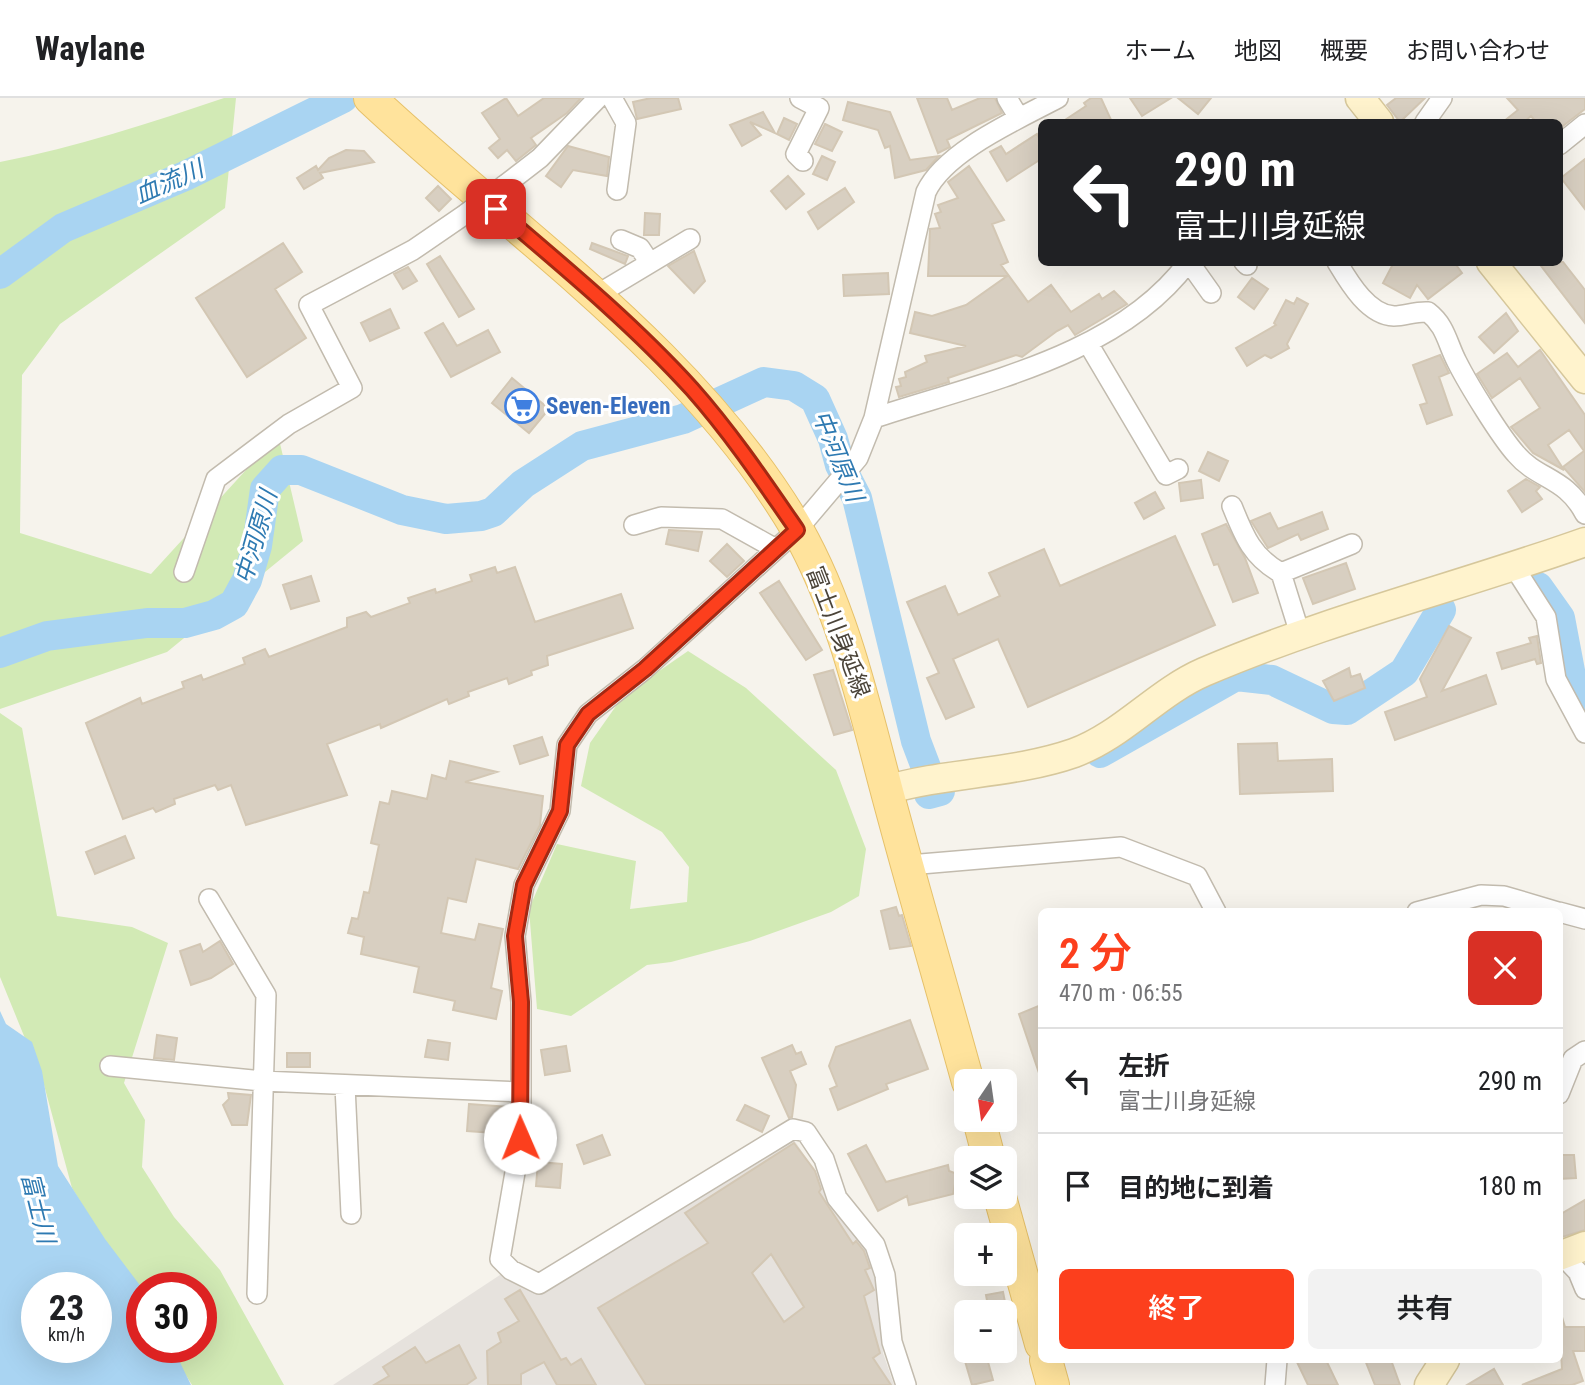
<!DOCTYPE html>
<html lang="ja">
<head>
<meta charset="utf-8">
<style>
  body { margin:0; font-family:"Roboto Condensed","Noto Sans JP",sans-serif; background:#f2f2f2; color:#202124; height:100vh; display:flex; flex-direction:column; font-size:26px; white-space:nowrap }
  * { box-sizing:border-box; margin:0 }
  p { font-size:23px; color:#757577 }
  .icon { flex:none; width:38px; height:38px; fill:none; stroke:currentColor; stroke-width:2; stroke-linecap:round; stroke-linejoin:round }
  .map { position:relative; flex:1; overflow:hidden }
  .sheet { position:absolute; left:1038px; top:810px; width:525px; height:455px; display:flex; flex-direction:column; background:#fff; border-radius:10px; box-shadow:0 7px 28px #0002 }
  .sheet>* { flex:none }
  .guide { position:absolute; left:1038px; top:21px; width:525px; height:147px; border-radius:10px; box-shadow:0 7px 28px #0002; background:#202124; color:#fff; overflow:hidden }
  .needle { width:46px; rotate:193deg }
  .fabs { position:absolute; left:954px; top:971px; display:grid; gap:14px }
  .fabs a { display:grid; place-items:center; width:63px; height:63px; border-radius:10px; background:#fff; box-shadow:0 7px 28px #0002; font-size:35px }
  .speed { position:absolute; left:21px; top:1174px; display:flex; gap:14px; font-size:35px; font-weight:700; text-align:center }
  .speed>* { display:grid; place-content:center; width:91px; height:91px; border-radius:50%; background:#fff; box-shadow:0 7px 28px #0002; line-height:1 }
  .speed small { font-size:18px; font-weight:400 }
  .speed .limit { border:10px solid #d22; background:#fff; color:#111 }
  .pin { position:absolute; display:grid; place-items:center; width:60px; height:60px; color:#fff; margin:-30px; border-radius:14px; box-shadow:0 4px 10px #0006 }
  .me { position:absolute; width:77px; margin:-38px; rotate:359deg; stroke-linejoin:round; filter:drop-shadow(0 0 5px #0008) }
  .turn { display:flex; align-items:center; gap:24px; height:147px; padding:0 21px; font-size:32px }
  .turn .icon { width:91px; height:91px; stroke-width:2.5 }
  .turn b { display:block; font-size:49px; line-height:60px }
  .round { display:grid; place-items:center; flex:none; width:74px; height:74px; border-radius:10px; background:#f2f2f2 }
  .headline { display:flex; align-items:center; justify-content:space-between; height:119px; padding:0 21px }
  h1 { font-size:42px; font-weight:600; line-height:52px; color:#fc3f1d }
  .cta { display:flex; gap:14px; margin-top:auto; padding:14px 21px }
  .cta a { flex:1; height:80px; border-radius:10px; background:#fc3f1d; color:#fff; font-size:28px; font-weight:600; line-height:80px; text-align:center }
  .cta a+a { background:#f2f2f2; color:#202124 }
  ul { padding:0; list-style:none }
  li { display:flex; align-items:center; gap:21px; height:105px; padding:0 21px; border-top:2px solid #e0e0e0 }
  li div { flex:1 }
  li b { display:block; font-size:26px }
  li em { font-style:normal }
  header { display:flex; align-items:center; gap:42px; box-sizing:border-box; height:98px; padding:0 35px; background:#fff; border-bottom:2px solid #e0e0e0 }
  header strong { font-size:33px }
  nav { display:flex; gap:38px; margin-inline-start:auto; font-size:24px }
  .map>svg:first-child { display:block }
</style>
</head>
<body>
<header>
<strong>Waylane</strong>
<nav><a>ホーム</a><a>地図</a><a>概要</a><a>お問い合わせ</a></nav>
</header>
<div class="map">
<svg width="1585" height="1287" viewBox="0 0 1585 1287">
  <rect width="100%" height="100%" fill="#f6f3ec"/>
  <path fill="#e6e2dd" d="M 792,1039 L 877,1164 L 883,1255 L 894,1287 L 333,1287 L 503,1175 L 539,1195 Z"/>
  <path fill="#d2eab5" d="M 224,0 L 236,0 L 225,110 L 60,226 L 22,277 L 20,435 L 151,476 L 278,337 L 303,443 L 167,554 L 0,611 L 0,64 C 77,49 150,25 224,0 Z
    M 688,553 L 746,590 L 836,672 L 866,751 L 859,798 L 831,814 L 750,843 L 671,864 L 647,867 L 571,918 L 537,911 L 529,811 L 557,746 L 636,763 L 630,811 L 687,804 L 689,769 L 662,734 L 581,688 L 590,645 L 623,598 Z
    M 0,615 L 22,630 L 57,818 L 132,829 L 168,845 L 124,985 L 145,1022 L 142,1069 L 174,1119 L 220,1172 L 284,1287 L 192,1287 L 169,1250 L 201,1250 L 201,1190 L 142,1190 L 142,1204 L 72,1090 L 44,987 L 0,879 Z"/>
  <path fill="#a9d4f2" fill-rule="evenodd" d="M 0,913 L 6,926 L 32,944 L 42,973 L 58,1068 L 105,1141 L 142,1190 L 142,1250 L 173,1250 L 191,1287 L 0,1287 ZM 37,1190 L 96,1190 L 96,1250 L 37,1250 Z"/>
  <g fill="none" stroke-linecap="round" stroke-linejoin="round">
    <path stroke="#a9d4f2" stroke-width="30" d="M 0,176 L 63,130 L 185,78 L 343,0
      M 1538,489 L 1560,520 L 1574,594 L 1585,599
      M 0,555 L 47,538 L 147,525 L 185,525 L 214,517 L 234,506 L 247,482 L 257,448 L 265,391 L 282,372 L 301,372 L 402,412 L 446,421 L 481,418 L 493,414 L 523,386 L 582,348 L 683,321 L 764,284 L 794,288 L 815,301 L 833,341 L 840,367 L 857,400 L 916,643 L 927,672 L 929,696 L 940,693
      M 1100,655 L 1236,578 L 1272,582 L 1333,611 L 1347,612 L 1404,574 L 1441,512"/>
  </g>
  <path fill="#d8cfc1" stroke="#d3c7b4" stroke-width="2" fill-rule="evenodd" d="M 506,0 L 518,18 L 544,0 L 581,0 L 567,15 L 531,40 L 536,47 L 516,63 L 507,52 L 498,60 L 489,50 L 500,41 L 482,15 Z
    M 651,0 L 678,0 L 681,11 L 637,21 L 633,4 Z
    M 917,0 L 947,0 L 952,12 L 980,0 L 995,0 L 1002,15 L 947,42 L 950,49 L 938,55 Z
    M 1091,0 L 1101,0 L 1112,24 L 1062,24 L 1086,8 L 1084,5 Z
    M 1130,0 L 1171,0 L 1142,18 Z
    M 1178,0 L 1211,0 L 1198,16 Z
    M 1396,0 L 1425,0 L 1400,24 L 1387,7 Z
    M 1507,0 L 1585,0 L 1585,11 L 1559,31 L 1559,24 L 1536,24 L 1531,18 L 1524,24 L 1503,24 L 1518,12 Z
    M 848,4 L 890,14 L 910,62 L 939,58 L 926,72 L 895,80 L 890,48 L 885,50 L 878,32 L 843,22 Z
    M 763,14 L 775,35 L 750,24 L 761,37 L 742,48 L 730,27 Z
    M 784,20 L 797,26 L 789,42 L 777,36 Z
    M 825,26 L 842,34 L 832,53 L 815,46 Z
    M 1037,36 L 1041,44 L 1041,61 L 1007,83 L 990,54 L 1001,48 L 1006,56 Z
    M 568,48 L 609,59 L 607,78 L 573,72 L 561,89 L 546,78 Z
    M 346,52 L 364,53 L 374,64 L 320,75 L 323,80 L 304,91 L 297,80 L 316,68 L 318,72 L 329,60 Z
    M 822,58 L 835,64 L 827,82 L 813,76 Z
    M 1585,61 L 1585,111 L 1561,80 Z
    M 969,68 L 1004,122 L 992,126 L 1008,164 L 1001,167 L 1028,204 L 1051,187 L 1071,214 L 1099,196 L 1102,201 L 1114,193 L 1127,206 L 1075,237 L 1068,227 L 1057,233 L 1022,259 L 1016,257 L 948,280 L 949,284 L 899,299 L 896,289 L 901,288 L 899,281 L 906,279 L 905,274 L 927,264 L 925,258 L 966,248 L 910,235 L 915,214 L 932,218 L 966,207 L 1007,178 L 928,178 L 930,131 L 940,130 L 935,116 L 941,114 L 938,107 L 958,100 L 948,84 Z
    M 788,78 L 804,96 L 786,111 L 771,93 Z
    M 438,88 L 451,101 L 439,113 L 426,100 Z
    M 845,90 L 854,104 L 818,131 L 808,114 Z
    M 645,115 L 660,116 L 659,137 L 644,137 Z
    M 283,145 L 302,174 L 275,191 L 306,240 L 247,279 L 196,200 Z
    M 592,145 L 628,158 L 625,166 L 590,151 Z
    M 694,153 L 705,183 L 694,195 L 668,168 Z
    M 440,158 L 474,211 L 459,219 L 427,166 Z
    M 1394,164 L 1454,164 L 1462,175 L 1428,201 L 1417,187 L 1410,200 L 1383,185 Z
    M 1538,164 L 1563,164 L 1585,192 L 1585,225 Z
    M 408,169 L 417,183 L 403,191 L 394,176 Z
    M 888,175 L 889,196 L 844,198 L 843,177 Z
    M 1252,180 L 1268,191 L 1254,211 L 1238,199 Z
    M 1297,200 L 1308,206 L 1287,246 L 1289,250 L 1271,260 L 1265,257 L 1247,268 L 1236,250 L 1276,227 L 1274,225 L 1286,202 L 1294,206 Z
    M 390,211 L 399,230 L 370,243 L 361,225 Z
    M 1506,215 L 1518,233 L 1494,255 L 1479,239 Z
    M 443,225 L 457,248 L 488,232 L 500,254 L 451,279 L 425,235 Z
    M 1540,252 L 1585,317 L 1585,394 L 1563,369 L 1584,353 L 1569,332 L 1548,347 L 1564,372 L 1533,355 L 1511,329 L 1540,310 L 1520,280 L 1492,300 L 1477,276 L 1507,255 L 1518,269 Z
    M 1440,257 L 1449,275 L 1439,279 L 1452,317 L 1427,326 L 1420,307 L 1427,305 L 1413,267 Z
    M 512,280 L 549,311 L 529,335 L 492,305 Z
    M 1208,354 L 1228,363 L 1219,383 L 1199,373 Z
    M 1526,381 L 1540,389 L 1536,393 L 1542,401 L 1522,414 L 1508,393 Z
    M 1201,382 L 1203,400 L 1181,403 L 1179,385 Z
    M 1155,394 L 1164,410 L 1144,421 L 1135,405 Z
    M 1322,414 L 1328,431 L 1301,442 L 1298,436 L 1268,450 L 1251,423 L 1270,415 L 1278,431 Z
    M 1226,426 L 1245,460 L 1258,495 L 1233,504 L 1218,466 L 1214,467 L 1202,436 Z
    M 669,432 L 702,434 L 698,453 L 666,446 Z
    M 1175,438 L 1215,527 L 1028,609 L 998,541 L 953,561 L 974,609 L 946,621 L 927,580 L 939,575 L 907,504 L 945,488 L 958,517 L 1000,498 L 989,475 L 1044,451 L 1060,488 Z
    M 727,446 L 744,463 L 727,479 L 710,463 Z
    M 1346,465 L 1355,491 L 1313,506 L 1303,480 Z
    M 495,469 L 497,475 L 515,469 L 535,524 L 621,496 L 633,530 L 547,558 L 548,567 L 531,573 L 532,577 L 509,586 L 507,580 L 468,594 L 469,598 L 449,606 L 447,601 L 381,630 L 380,626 L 327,646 L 347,697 L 246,727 L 231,687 L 218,692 L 215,687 L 174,701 L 175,706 L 156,714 L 153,710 L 123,721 L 86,625 L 140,600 L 142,606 L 184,590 L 182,584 L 201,577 L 203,582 L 245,566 L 243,560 L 265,551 L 269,559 L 347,529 L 347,520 L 366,514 L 371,519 L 410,505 L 408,500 L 435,491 L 436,495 L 472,483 L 470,477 Z
    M 311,478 L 319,503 L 291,511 L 283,487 Z
    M 779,483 L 822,552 L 806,562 L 760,495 Z
    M 1449,528 L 1471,540 L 1442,593 L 1486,577 L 1496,606 L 1395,642 L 1385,614 L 1427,599 L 1420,581 Z
    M 1537,538 L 1541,565 L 1537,566 L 1535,561 L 1502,571 L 1497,555 L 1531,545 L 1529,540 Z
    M 1349,570 L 1351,579 L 1360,576 L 1365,590 L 1334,603 L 1323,583 Z
    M 833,572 L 852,632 L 834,637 L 814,577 Z
    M 542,639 L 548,657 L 520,666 L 514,648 Z
    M 1277,645 L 1278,663 L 1332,661 L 1333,693 L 1240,696 L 1238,646 Z
    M 450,663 L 497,674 L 465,684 L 543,698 L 540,727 L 518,771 L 476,761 L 466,804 L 448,800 L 441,835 L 475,842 L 479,826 L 503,831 L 491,890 L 502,893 L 496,921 L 453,912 L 455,903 L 414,894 L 419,869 L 361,856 L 364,839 L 348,835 L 352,820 L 358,821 L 364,794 L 369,795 L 379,747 L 371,745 L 380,704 L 389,706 L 392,693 L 427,701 L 432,677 L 446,681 Z
    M 125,738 L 134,760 L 95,776 L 86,754 Z
    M 896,809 L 899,818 L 902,817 L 911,848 L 890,851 L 881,813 Z
    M 220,843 L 233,866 L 211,880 L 191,887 L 180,853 L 200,846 L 203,854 Z
    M 1041,907 L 1041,975 L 1039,975 L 1019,916 Z
    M 910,922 L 928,971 L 886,986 L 888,991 L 838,1012 L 830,991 L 837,988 L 829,968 L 836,949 Z
    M 157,937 L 177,940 L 174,962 L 154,960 Z
    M 428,942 L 450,945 L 448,962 L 425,959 Z
    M 792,947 L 796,956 L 801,954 L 806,966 L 790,973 L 796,987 L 792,1019 L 789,1020 L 762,960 Z
    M 566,948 L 570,973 L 545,977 L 541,952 Z
    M 287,955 L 310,955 L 310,969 L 287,969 Z
    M 228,995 L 251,997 L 247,1027 L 232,1027 L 223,1007 L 229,1001 Z
    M 469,1006 L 509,1009 L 509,1036 L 467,1033 Z
    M 745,1007 L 769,1018 L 762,1034 L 737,1022 Z
    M 602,1037 L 610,1057 L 584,1066 L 577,1047 Z
    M 794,1045 L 815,1073 L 821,1091 L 819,1094 L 853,1146 L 856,1143 L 864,1153 L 870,1170 L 865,1172 L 874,1192 L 864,1198 L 880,1255 L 873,1260 L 891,1287 L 646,1287 L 598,1210 L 708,1145 L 685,1115 ZM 771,1156 L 804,1209 L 784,1224 L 752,1175 Z
    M 866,1047 L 886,1084 L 948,1067 L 949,1073 L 957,1076 L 953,1096 L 909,1107 L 907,1098 L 878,1113 L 848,1056 Z
    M 1559,1057 L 1574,1057 L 1576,1080 L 1559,1081 Z
    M 538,1064 L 562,1066 L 560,1090 L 536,1088 Z
    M 1585,1102 L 1585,1132 L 1559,1140 L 1559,1117 Z
    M 520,1192 L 561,1262 L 566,1260 L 571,1267 L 581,1261 L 596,1287 L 557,1287 L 544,1264 L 521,1276 L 521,1287 L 488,1287 L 487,1253 L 501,1244 L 498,1235 L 519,1223 L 505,1201 Z
    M 1003,1194 L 1006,1209 L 989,1213 L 986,1197 Z
    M 1559,1219 L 1562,1219 L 1565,1229 L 1585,1229 L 1585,1253 L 1573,1253 L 1583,1283 L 1572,1287 L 1522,1287 L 1562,1271 Z
    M 459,1247 L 476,1280 L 466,1287 L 374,1287 L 389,1278 L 383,1269 L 415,1249 L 426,1265 Z
    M 962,1253 L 985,1253 L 993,1282 L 972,1287 Z
    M 1296,1262 L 1326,1262 L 1338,1287 L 1308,1287 Z
    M 1365,1262 L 1391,1262 L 1400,1287 L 1375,1287 Z
    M 1494,1271 L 1503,1287 L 1467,1287 Z"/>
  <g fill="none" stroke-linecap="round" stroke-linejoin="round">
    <g stroke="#c2bbae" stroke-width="22">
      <path id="street" d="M 612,0 L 626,25 L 617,92
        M 800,0 L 819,10 L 796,56 L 803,63
        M 1007,0 L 1019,20
        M 1425,24 L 1442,0
        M 1559,47 L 1585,26
        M 505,87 L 540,60 L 598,0
        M 621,142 L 640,150 L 650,165
        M 1189,164 L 1211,195
        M 1244,164 L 1247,167
        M 1337,164 C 1349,184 1368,217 1394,218 C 1405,218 1416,213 1428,214 C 1446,228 1447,245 1457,264 C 1468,286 1500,338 1516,356 C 1538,382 1566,379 1585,416
        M 595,198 L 690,141
        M 1089,247 L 1166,377 L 1178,371
        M 874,320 C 979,285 1119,258 1188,164
        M 1232,408 C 1244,438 1252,459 1281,475 L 1300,536
        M 634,427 L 661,419 L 722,421 L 776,451
        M 1514,469 L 1546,519 L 1556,581 L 1585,635
        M 184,474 L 216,381 L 289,326 L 352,290 L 309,207 L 413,152 L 467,115
        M 1281,475 L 1352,446
        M 909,767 L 1121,749 L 1197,778 L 1216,814
        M 209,801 L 266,897 L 257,1196
        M 1417,814 L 1481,797 L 1504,798 L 1558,814
        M 1559,814 L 1585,821
        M 110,968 L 262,983 L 520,994
        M 345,988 L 351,1116
        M 1559,996 L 1573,961 L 1585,953
        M 1562,1157 L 1578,1174 L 1585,1191
        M 906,1287 L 892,1244 L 885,1177 L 875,1147 L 837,1100 L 824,1061 L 806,1034 L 793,1031 L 539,1186 L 511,1172 L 500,1161 L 521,1040 L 521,904 L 515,838 L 524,787 L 560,713 L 567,647 L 588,616 L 645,571 L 797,432 L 858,360 L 874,320 L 926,94 C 945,53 1019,21 1058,0
        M 1275,1287 L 1277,1262"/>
    </g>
    <g stroke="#d6c79b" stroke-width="31">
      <path id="secondary" d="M 1360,0 L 1379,24
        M 1491,164 L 1585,281
        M 886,692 C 947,674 1014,676 1074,655 C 1123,637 1156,595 1204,574 C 1328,521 1458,489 1585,444
        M 1559,1158 L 1585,1148
        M 1429,1287 L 1445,1262"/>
    </g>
    <g stroke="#e6c16a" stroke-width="34">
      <path id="primary" d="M 370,0 C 517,138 693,254 797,431 C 842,510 863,603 886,690 C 912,788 941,886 968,984
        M 979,1022 L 989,1060
        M 1000,1099 L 1041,1246
        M 1046,1262 L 1053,1287"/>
    </g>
    <use href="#street" stroke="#fff" stroke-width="19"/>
    <use href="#secondary" stroke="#fff3cd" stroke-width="28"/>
    <use href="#primary" stroke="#ffe39c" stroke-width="32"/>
    <g stroke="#c2bbae" stroke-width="22" stroke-linecap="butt">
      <path id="street-bridge" d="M 467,115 L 505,87"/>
    </g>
    <use href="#street-bridge" stroke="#fff" stroke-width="19"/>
  </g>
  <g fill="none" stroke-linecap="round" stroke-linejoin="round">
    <g stroke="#a42913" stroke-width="18">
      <path id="route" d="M 496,111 C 563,168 633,226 692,291 C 731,335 764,384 797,432 L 645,571 L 588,616 L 567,647 L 560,713 L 524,787 L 515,838 L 521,904 L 520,1040"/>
    </g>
    <use href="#route" stroke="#fc3f1d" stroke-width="12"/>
  </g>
  <defs>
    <g id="supermarket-ring" transform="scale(1.75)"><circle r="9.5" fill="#fff" stroke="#3f7fe0" stroke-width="1.5"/><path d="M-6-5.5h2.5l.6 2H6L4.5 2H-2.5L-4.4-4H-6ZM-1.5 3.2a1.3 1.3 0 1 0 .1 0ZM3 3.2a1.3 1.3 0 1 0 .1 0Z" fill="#3f7fe0"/></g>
  </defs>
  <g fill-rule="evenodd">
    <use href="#supermarket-ring" x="522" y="308"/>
  </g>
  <g text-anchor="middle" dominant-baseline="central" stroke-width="6" stroke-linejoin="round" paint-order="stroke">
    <g font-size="23" font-weight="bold" fill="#366cbe" stroke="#fff" text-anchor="start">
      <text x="546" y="308">Seven-Eleven</text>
    </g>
    <g font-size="23" fill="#4b4439" stroke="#fff">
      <text transform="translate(838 534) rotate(69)">富士川身延線</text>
    </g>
    <g font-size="24" font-style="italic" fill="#2e7ab2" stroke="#fff">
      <text transform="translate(169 84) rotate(-24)">血流川</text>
      <text transform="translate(838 358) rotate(68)">中河原川</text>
      <text transform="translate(256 439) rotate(-74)">中河原川</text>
      <text transform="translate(38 1110) rotate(76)">富士川</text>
    </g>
  </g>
</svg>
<div class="fabs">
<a><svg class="needle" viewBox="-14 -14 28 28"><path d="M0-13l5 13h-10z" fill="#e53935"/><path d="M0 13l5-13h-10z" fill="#757577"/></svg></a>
<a><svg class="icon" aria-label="layers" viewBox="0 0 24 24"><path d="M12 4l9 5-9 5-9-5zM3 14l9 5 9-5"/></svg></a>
<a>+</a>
<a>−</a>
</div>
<div class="speed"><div>23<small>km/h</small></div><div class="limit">30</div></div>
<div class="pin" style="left:496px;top:111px;background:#d93025"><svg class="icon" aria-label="arrive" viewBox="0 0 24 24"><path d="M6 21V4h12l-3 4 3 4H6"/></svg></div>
<svg class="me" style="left:520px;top:1040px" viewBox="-20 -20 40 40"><circle r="19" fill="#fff"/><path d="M0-13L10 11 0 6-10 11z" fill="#fc3f1d"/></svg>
<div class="guide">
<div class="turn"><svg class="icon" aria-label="left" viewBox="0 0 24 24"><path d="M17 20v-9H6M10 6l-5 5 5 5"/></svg><div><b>290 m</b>富士川身延線</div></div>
</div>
<section class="sheet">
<div class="headline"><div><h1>2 分</h1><p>470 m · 06:55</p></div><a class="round" style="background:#d93025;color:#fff"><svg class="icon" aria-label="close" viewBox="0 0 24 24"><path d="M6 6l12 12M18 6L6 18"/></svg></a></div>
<ul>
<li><svg class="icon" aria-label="left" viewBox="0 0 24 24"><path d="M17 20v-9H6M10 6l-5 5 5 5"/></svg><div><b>左折</b><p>富士川身延線</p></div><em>290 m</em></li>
<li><svg class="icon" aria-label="arrive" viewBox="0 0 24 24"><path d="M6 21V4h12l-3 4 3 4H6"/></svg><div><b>目的地に到着</b></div><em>180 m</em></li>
</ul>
<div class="cta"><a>終了</a><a>共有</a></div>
</section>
</div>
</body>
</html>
